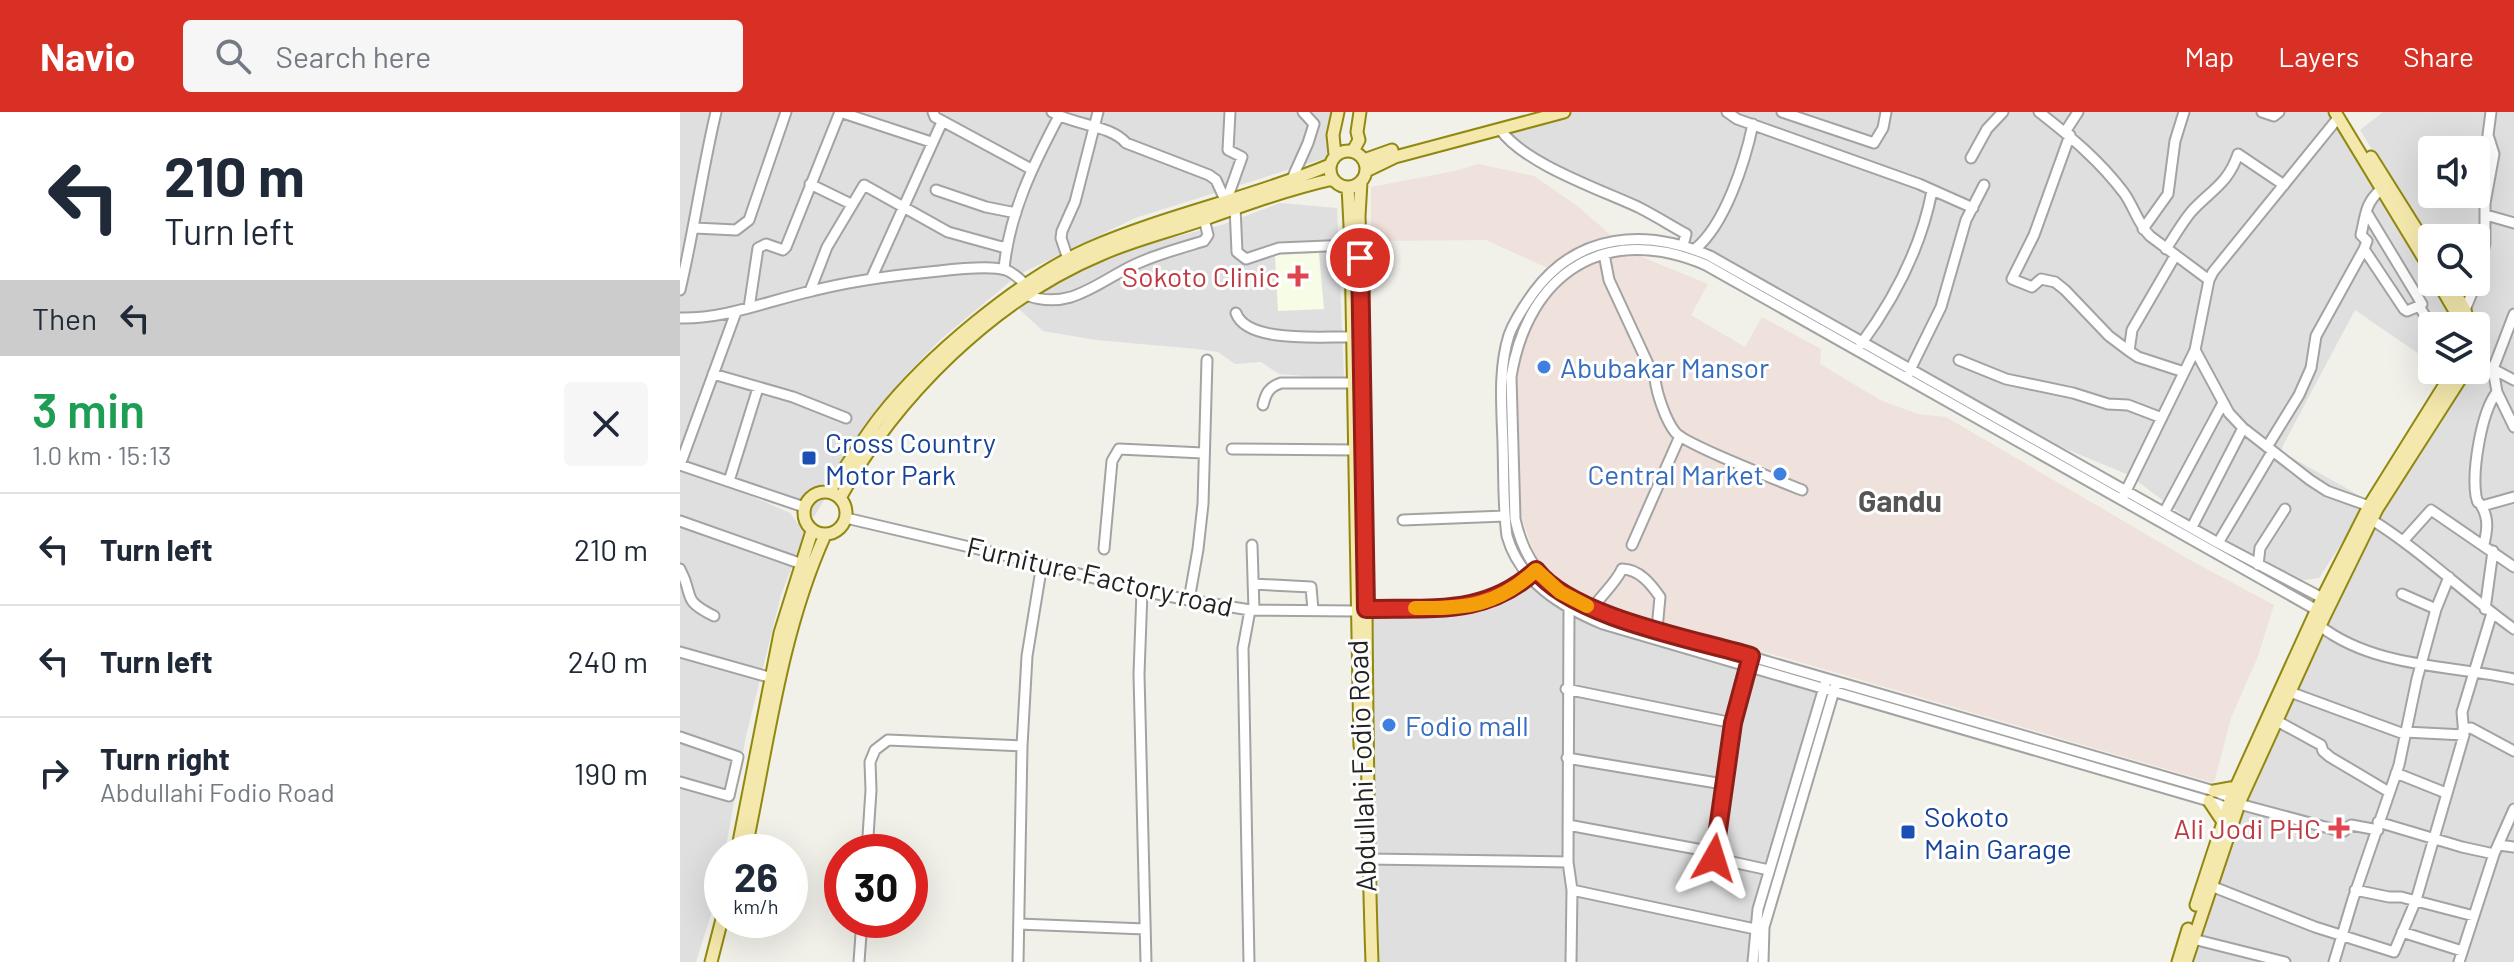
<!DOCTYPE html>
<html lang="en">
<head>
<meta charset="utf-8">
<style>
  body { margin:0; font-family:Barlow,sans-serif; background:#f6f6f7; color:#1f2937; height:100vh; display:flex; flex-direction:column; font-size:30px; white-space:nowrap }
  * { box-sizing:border-box; margin:0 }
  p { font-size:26px; color:#747a83 }
  .icon { flex:none; width:44px; height:44px; fill:none; stroke:currentColor; stroke-width:2; stroke-linecap:round; stroke-linejoin:round }
  .map { position:relative; flex:1; overflow:hidden }
  .panel { display:flex; flex-direction:column; background:#fff; width:680px }
  .panel>* { flex:none }
  .guide { background:#fff; color:#1f2937; overflow:hidden }
  .fabs { position:absolute; left:1738px; top:24px; display:grid; gap:16px }
  .fabs a { display:grid; place-items:center; width:72px; height:72px; border-radius:8px; background:#fff; box-shadow:0 8px 32px #0002; font-size:40px }
  .speed { position:absolute; left:24px; top:722px; display:flex; gap:16px; font-size:40px; font-weight:700; text-align:center }
  .speed>* { display:grid; place-content:center; width:104px; height:104px; border-radius:50%; background:#fff; box-shadow:0 8px 32px #0002; line-height:1 }
  .speed small { font-size:20px; font-weight:400 }
  .speed .limit { border:12px solid #d22; background:#fff; color:#111 }
  .pin { position:absolute; display:grid; place-items:center; width:68px; height:68px; color:#fff; margin:-34px; border:4px solid #fff; border-radius:50%; box-shadow:0 2px 8px #0007 }
  .me { position:absolute; width:88px; margin:-44px; rotate:6deg; stroke-linejoin:round; filter:drop-shadow(0 0 6px #0008) }
  .turn { display:flex; align-items:center; gap:28px; height:168px; padding:0 32px; font-size:36px }
  .turn .icon { width:104px; height:104px; stroke-width:2.5 }
  .turn b { display:block; font-size:56px; line-height:68px }
  .then { display:flex; align-items:center; height:76px; padding:0 32px; background:#0003; gap:16px; font-size:30px }
  .round { display:grid; place-items:center; flex:none; width:84px; height:84px; border-radius:8px; background:#f6f6f7 }
  .overview { display:flex; align-items:center; justify-content:space-between; height:136px; padding:0 32px }
  h1 { font-size:48px; font-weight:600; line-height:60px; color:#1e9e55 }
  ul { padding:0; list-style:none }
  li { display:flex; align-items:center; gap:24px; height:112px; padding:0 32px; border-top:2px solid #e0e1e3 }
  li div { flex:1 }
  li b { display:block; font-size:30px }
  li em { font-style:normal }
  header { display:flex; align-items:center; gap:48px; box-sizing:border-box; height:112px; padding:0 40px; background:#d93025; color:#fff }
  header strong { font-size:38px }
  nav { display:flex; gap:44px; margin-inline-start:auto; font-size:28px }
  .search { width:560px; height:72px; background:#f6f6f7; display:flex; align-items:center; gap:20px; box-sizing:border-box; padding:0 28px; border-radius:8px; color:#747a83; font-size:30px }
  main { display:flex; flex:1; min-height:0 }
  .map>svg:first-child { display:block }
</style>
</head>
<body>
<header>
<strong>Navio</strong>
<div class="search"><svg class="icon" aria-label="search" viewBox="0 0 24 24"><circle cx="10" cy="10" r="6"/><path d="M15 15l6 6"/></svg>Search here</div>
<nav><a>Map</a><a>Layers</a><a>Share</a></nav>
</header>
<main>
<section class="panel">
<div class="guide">
<div class="turn"><svg class="icon" aria-label="left" viewBox="0 0 24 24"><path d="M17 20v-9H6M10 6l-5 5 5 5"/></svg><div><b>210 m</b>Turn left</div></div>
<div class="then">Then<svg class="icon" aria-label="left" viewBox="0 0 24 24"><path d="M17 20v-9H6M10 6l-5 5 5 5"/></svg></div>
</div>
<div class="overview"><div><h1>3 min</h1><p>1.0 km · 15:13</p></div><a class="round"><svg class="icon" aria-label="close" viewBox="0 0 24 24"><path d="M6 6l12 12M18 6L6 18"/></svg></a></div>
<ul>
<li><svg class="icon" aria-label="left" viewBox="0 0 24 24"><path d="M17 20v-9H6M10 6l-5 5 5 5"/></svg><div><b>Turn left</b></div><em>210 m</em></li>
<li><svg class="icon" aria-label="left" viewBox="0 0 24 24"><path d="M17 20v-9H6M10 6l-5 5 5 5"/></svg><div><b>Turn left</b></div><em>240 m</em></li>
<li><svg class="icon" aria-label="right" viewBox="0 0 24 24"><path d="M7 20v-9h11M14 6l5 5-5 5"/></svg><div><b>Turn right</b><p>Abdullahi Fodio Road</p></div><em>190 m</em></li>
</ul>
</section>
<div class="map">
<svg width="1834" height="850" viewBox="0 0 1834 850">
  <rect width="100%" height="100%" fill="#f1f0e9"/>
  <path fill="#e0dfdf" fill-rule="evenodd" d="M 0,0 L 655,0 L 646,46 L 455,106 L 338,163 L 260,228 L 223,266 L 195,302 L 134,405 L 0,350 Z
    M 871,0 L 1647,0 L 1748,156 L 1752,170 L 1755,170 L 1777,214 L 1752,214 L 1752,251 L 1675,198 L 1600,339 L 1689,389 L 1639,466 L 1594,472 L 1449,363 L 1352,323 L 1009,130 L 1011,118 L 829,31 L 831,11 Z
    M 1703,0 L 1834,0 L 1834,267 L 1803,251 L 1802,222 L 1771,170 L 1796,170 L 1796,126 L 1752,126 L 1752,138 L 1680,18 ZM 1752,38 L 1796,38 L 1796,82 L 1752,82 Z
    M 600,91 L 657,96 L 664,267 L 599,262 L 581,250 L 555,252 L 538,240 L 517,237 L 416,228 L 363,219 L 338,196 L 374,164 L 462,133 L 542,113 Z
    M 1799,252 L 1834,270 L 1834,850 L 1507,850 L 1523,773 L 1699,400 Z
    M 0,353 L 110,401 L 125,421 L 101,483 L 66,624 L 45,740 L 42,740 L 38,780 L 16,850 L 0,850 Z
    M 855,475 L 964,520 L 1021,523 L 1080,539 L 1154,571 L 1089,761 L 1081,850 L 697,850 L 690,494 Z"/>
  <path fill="#efe1db" d="M 798,52 L 854,64 L 896,93 L 952,141 L 1028,172 L 1011,203 L 1065,235 L 1082,205 L 1141,237 L 1140,252 L 1202,289 L 1238,302 L 1266,305 L 1510,448 L 1594,493 L 1578,544 L 1551,606 L 1534,671 L 934,496 L 894,476 L 859,455 L 841,404 L 834,323 L 835,241 L 874,159 L 806,128 L 691,129 L 691,75 L 775,59 Z"/>
  <path fill="#f7fce7" d="M 639,141 L 644,197 L 598,199 L 595,143 Z"/>
  <g fill="none" stroke-linecap="round" stroke-linejoin="round">
    <g stroke="#a3a3a3" stroke-width="13">
      <path id="minor" d="M 160,0 L 251,30
        M 253,0 L 255,5 L 351,57
        M 372,0 C 393,13 431,13 446,31 L 529,63 L 536,68 L 546,90
        M 1047,0 L 1057,7 L 1239,72 L 1293,96
        M 1102,0 L 1194,31 L 1203,16 L 1206,0
        M 1359,0 C 1391,25 1420,49 1444,81 C 1454,95 1458,112 1470,124 L 1529,168
        M 1582,0 L 1594,4 L 1599,0
        M 820,17 C 843,51 919,77 958,95 C 974,103 990,113 1006,122 L 1003,133
        M 1385,20 L 1398,0
        M 1390,23 L 1354,123 L 1332,167 L 1352,175 L 1361,167 L 1375,170 L 1385,178 L 1429,224 L 1449,239 L 1458,245 L 1504,260
        M 1291,46 L 1307,17 L 1323,0
        M 611,69 L 628,31 L 634,12 L 623,0
        M 130,72 L 171,92
        M 256,78 L 306,95 L 336,101
        M 546,90 L 562,45 L 548,38 L 550,0
        M 555,95 L 557,140 L 566,147 L 599,136 L 671,133
        M 1687,101 L 1742,192 L 1739,194 L 1752,215
        M 1806,103 L 1834,111
        M 15,116 L 56,118 L 69,108 L 106,0
        M 1463,117 L 1488,82 L 1495,29 L 1504,0
        M 1015,137 C 1045,113 1065,50 1073,12
        M 1486,137 C 1494,125 1502,111 1511,100 C 1531,78 1548,72 1558,42 L 1604,73
        M 1684,137 L 1724,197 L 1727,199 L 1739,194
        M 924,142 L 929,168 L 975,267 C 977,282 985,307 995,320 C 1004,332 1102,370 1122,378
        M 388,147 L 381,126 L 382,119 L 395,90 L 418,0
        M 324,157 C 329,102 353,53 379,4
        M 192,165 L 262,10
        M 0,178 C 14,119 22,59 36,0
        M 130,179 L 147,135 L 184,73 L 268,120 L 322,135 L 326,134
        M 346,183 C 393,201 422,165 463,149 C 482,141 504,135 524,129 L 528,123 L 524,107
        M 69,196 L 78,136 L 86,132 L 103,138 L 106,135 L 160,0
        M 1785,198 L 1796,171 L 1805,131 L 1805,91 L 1814,42 L 1808,23 L 1811,0
        M 56,200 L 0,353 L 124,395
        M 556,201 C 567,232 644,224 673,225
        M 1834,202 L 1813,257 L 1817,280 L 1834,315
        M 0,206 C 46,207 87,189 132,179 C 174,168 216,163 259,159 C 276,157 311,153 326,158 C 334,161 340,167 346,173
        M 1181,232 C 1215,186 1241,136 1252,79
        M 1515,238 L 1549,301 L 1563,316 L 1630,368 L 1647,379 L 1689,394
        M 1449,239 L 1452,218 L 1495,144
        M 1279,248 L 1326,267 L 1393,281 L 1428,292 L 1448,293 L 1482,306
        M 1796,248 L 1834,268
        M 33,262 L 113,285 L 166,306
        M 1228,262 L 1261,195 L 1286,108 L 1304,73
        M 583,293 C 586,281 589,275 601,271 L 674,271
        M 1587,335 L 1619,283 L 1631,256 L 1636,224 L 1684,137 L 1687,129 L 1681,123 C 1686,101 1685,92 1701,77
        M 552,337 L 675,338
        M 49,369 L 78,276
        M 1444,383 L 1515,238 L 1529,168 L 1533,160 L 1658,6
        M 1802,394 L 1834,385
        M 1485,399 L 1543,291
        M 166,406 L 362,452 L 462,479 L 509,488 L 570,498 L 676,499
        M 723,408 L 825,404
        M 1692,408 C 1743,440 1785,482 1834,517
        M 0,409 L 122,452
        M 1512,415 L 1563,316
        M 1724,428 L 1751,398 L 1834,455
        M 1538,431 L 1592,340
        M 1804,432 C 1807,419 1809,407 1802,395 C 1797,385 1799,396 1796,384 C 1792,359 1801,300 1817,280
        M 572,433 L 574,498
        M 952,433 L 1000,324
        M 424,437 L 432,349 L 439,337 L 523,341
        M 1578,453 L 1580,436 L 1605,397
        M 0,457 C 15,485 0,487 34,504
        M 573,472 L 631,475 L 633,498
        M 462,479 L 459,562 L 466,850
        M 1722,482 L 1756,497
        M 509,488 L 518,437 L 523,392 L 527,248
        M 889,496 L 888,750 L 892,778 L 891,850
        M 686,497 C 750,495 801,505 853,460
        M 912,497 C 921,483 936,471 942,457 C 959,457 971,472 980,485 L 977,517
        M 1805,497 L 1813,439
        M 1640,514 C 1695,556 1770,553 1834,567
        M 0,540 L 92,566
        M 1068,551 L 1053,611 L 1033,740 L 1034,746 L 1089,758
        M 886,577 L 1053,611
        M 1610,580 L 1724,622
        M 1597,609 L 1641,633 L 1643,639 L 1650,645 L 1709,680
        M 1783,617 L 1791,616 L 1834,639
        M 1725,620 L 1784,623
        M 0,625 L 58,645 L 49,684 L 0,670
        M 887,646 L 1043,672
        M 1716,661 L 1766,681
        M 1557,688 L 1534,679 L 927,503 C 877,483 847,462 835,407 L 831,265 C 848,160 926,110 1026,153 L 1642,501
        M 1559,692 L 1656,718 L 1664,719 L 1671,713 L 1698,718
        M 1553,698 L 1529,689 L 923,512 C 882,495 840,470 827,424 C 823,394 824,363 823,332 C 822,296 818,258 829,223 C 835,207 844,194 854,180 C 898,121 966,116 1030,144 L 1538,431 L 1648,489
        M 1698,710 L 1782,735 L 1814,742
        M 888,713 L 1033,740
        M 1819,733 L 1834,735
        M 187,740 L 191,678 L 190,650 L 195,638 L 208,628 L 342,634
        M 688,747 L 888,750
        M 1531,774 L 1635,815 L 1714,840 L 1736,788 L 1784,623 L 1782,600 L 1812,501
        M 892,778 L 1075,817
        M 1675,778 L 1709,785 L 1721,785 L 1794,804
        M 339,812 L 465,817
        M 1722,820 L 1782,839
        M 1513,827 L 1605,850
        M 179,850 L 182,808
        M 338,850 L 342,634 L 347,544 L 362,452
        M 569,850 L 563,536 L 570,498
        M 1073,850 L 1078,797 L 1145,572
        M 1083,850 L 1084,815 L 1156,572
        M 1654,850 L 1673,787 L 1719,653 L 1737,567 L 1756,497 L 1769,465
        M 1779,850 L 1814,742 L 1834,697"/>
    </g>
    <g stroke="#90880f" stroke-width="15">
      <path id="major" d="M 1655,0 L 1752,160
        M650 57a18 18 0 1 1 36 0a18 18 0 1 1-36 0Z
        M 673,39 L 679,28 L 677,20 L 680,0
        M 655,43 L 653,23 L 658,0
        M 1691,45 L 1752,142
        M 684,48 L 712,38
        M 686,59 L 715,45 L 884,0
        M 681,70 L 679,104 C 689,353 683,602 692,850
        M 668,75 L 671,133 L 680,634
        M 1758,170 L 1776,201 L 1780,214
        M 1769,170 L 1785,198 L 1789,214
        M124 401a21 21 0 1 1 42 0a21 21 0 1 1-42 0Z
        M 149,380 C 166,355 182,328 200,305 C 247,245 339,168 408,137 C 486,103 571,86 650,53
        M 160,386 C 216,284 314,187 422,142 C 456,127 491,119 525,107 C 567,92 609,77 653,67
        M 1534,679 L 1556,675
        M 1529,689 L 1543,710
        M 57,740 L 100,521 L 132,419
        M 65,740 C 88,633 100,523 145,423
        M 1516,793 L 1551,686 L 1637,497 L 1689,394 L 1774,258
        M 31,850 L 42,807
        M 1498,850 L 1508,817
        M 1506,850 L 1560,689 L 1645,503 L 1697,397 L 1786,258"/>
    </g>
    <use href="#minor" stroke="#fff" stroke-width="9"/>
    <use href="#major" stroke="#f4e8ac" stroke-width="11"/>
  </g>
  <g fill="none" stroke-linecap="round" stroke-linejoin="round">
    <g stroke="#8d1f18" stroke-width="20">
      <path id="route" d="M 680,146 L 686,497 C 750,495 805,505 856,458 C 892,505 1013,527 1071,544 L 1053,611 L 1034,746"/>
    </g>
    <use href="#route" stroke="#d93025" stroke-width="14"/>
    <path stroke="#f59e0b" stroke-width="14" d="M 735,496 C 786,497 817,494 856,458 L 880,480 L 907,494"/>
  </g>
  <g fill="#e0444e" stroke="#fff" stroke-width="3">
    <path d="M614 152h8v8h8v8h-8v8h-8v-8h-8v-8h8z"/>
    <path d="M1655 704h8v8h8v8h-8v8h-8v-8h-8v-8h8z"/>
  </g>
  <g fill="#3f7fe0" stroke="#fff" stroke-width="3">
    <circle cx="864" cy="255" r="8"/>
    <circle cx="1100" cy="362" r="8"/>
    <circle cx="709" cy="613" r="8"/>
  </g>
  <g fill="#1a4fb4" stroke="#fff" stroke-width="3">
    <rect x="121" y="338" width="16" height="16" rx="4"/>
    <rect x="1220" y="712" width="16" height="16" rx="4"/>
  </g>
  <g text-anchor="middle" dominant-baseline="central" stroke-width="6" stroke-linejoin="round" paint-order="stroke">
    <g font-size="28" fill="#be3a42" stroke="#fff" text-anchor="end">
      <text x="600" y="164">Sokoto Clinic</text>
      <text x="1641" y="716">Ali Jodi PHC</text>
    </g>
    <g font-size="28" fill="#366cbe" stroke="#fff" text-anchor="start">
      <text x="880" y="255">Abubakar Mansor</text>
      <text x="1084" y="362" text-anchor="end">Central Market</text>
      <text x="725" y="613">Fodio mall</text>
    </g>
    <g font-size="28" fill="#164399" stroke="#fff" text-anchor="start">
      <text x="145" y="330">Cross Country<tspan x="145" dy="32">Motor Park</tspan></text>
      <text x="1244" y="704">Sokoto<tspan x="1244" dy="32">Main Garage</tspan></text>
    </g>
    <g font-size="28" fill="#222" stroke="#fff">
      <text transform="translate(420 464) rotate(13)">Furniture Factory road</text>
      <text transform="translate(681 654) rotate(-92)">Abdullahi Fodio Road</text>
    </g>
    <g font-size="30" font-weight="bold" fill="#555" stroke="#fff">
      <text x="1220" y="388">Gandu</text>
    </g>
  </g>
</svg>
<div class="fabs">
<a><svg class="icon" aria-label="sound" viewBox="0 0 24 24"><path d="M4 9h4l5-4v14l-5-4H4zM17 9q2 3 0 6"/></svg></a>
<a><svg class="icon" aria-label="search" viewBox="0 0 24 24"><circle cx="10" cy="10" r="6"/><path d="M15 15l6 6"/></svg></a>
<a><svg class="icon" aria-label="layers" viewBox="0 0 24 24"><path d="M12 4l9 5-9 5-9-5zM3 14l9 5 9-5"/></svg></a>
</div>
<div class="speed"><div>26<small>km/h</small></div><div class="limit">30</div></div>
<div class="pin" style="left:680px;top:146px;background:#d93025"><svg class="icon" aria-label="arrive" viewBox="0 0 24 24"><path d="M6 21V4h12l-3 4 3 4H6"/></svg></div>
<svg class="me" style="left:1034px;top:746px" viewBox="-20 -20 40 40"><path d="M0-17L14 15 0 8-14 15z" fill="#d93025" stroke="#fff" stroke-width="4"/></svg>
</div>
</main>
</body>
</html>
